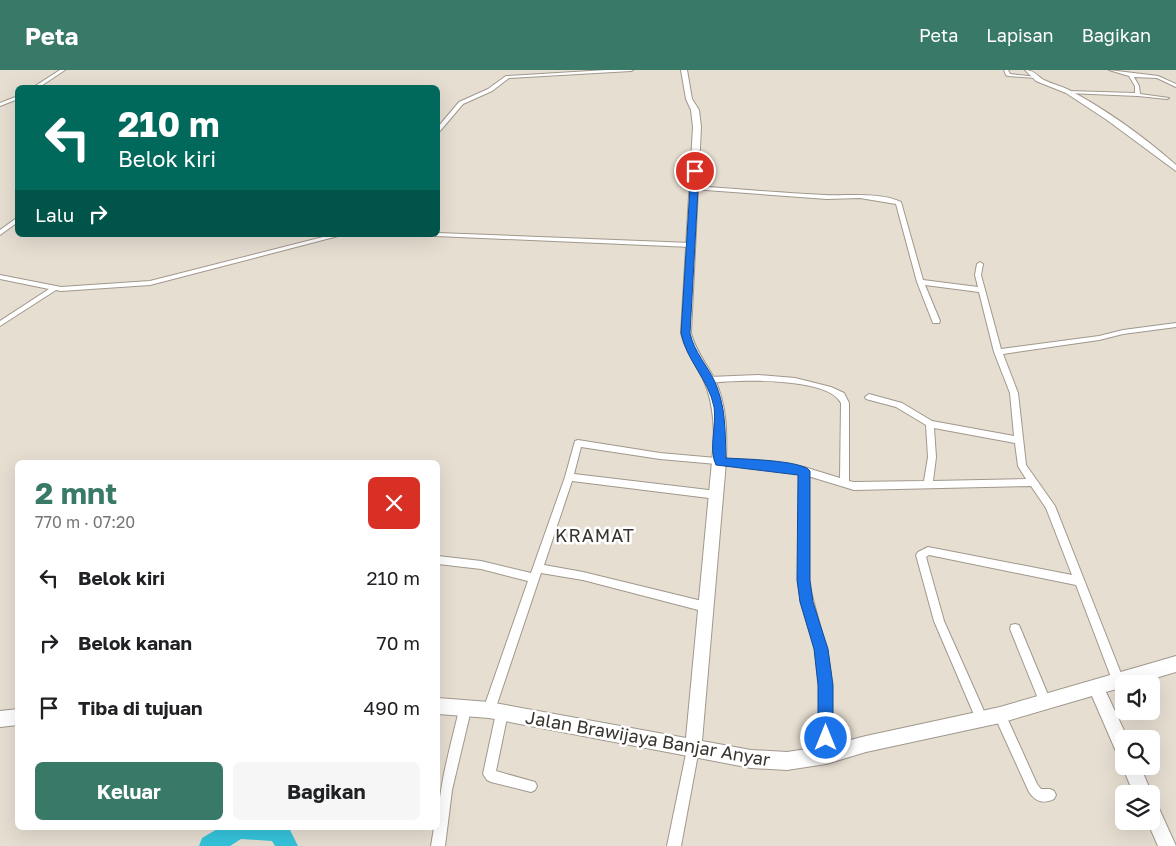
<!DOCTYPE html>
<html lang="id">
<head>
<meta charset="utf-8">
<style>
  body { margin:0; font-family:"Golos Text",sans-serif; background:#f6f6f6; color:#202124; height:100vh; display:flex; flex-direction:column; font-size:19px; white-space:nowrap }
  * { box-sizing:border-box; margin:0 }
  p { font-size:16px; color:#757577 }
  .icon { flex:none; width:28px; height:28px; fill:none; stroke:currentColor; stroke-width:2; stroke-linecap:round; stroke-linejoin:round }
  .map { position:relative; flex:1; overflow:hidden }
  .side { position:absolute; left:15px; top:390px; width:425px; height:370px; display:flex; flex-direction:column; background:#fff; border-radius:8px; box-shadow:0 5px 20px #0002 }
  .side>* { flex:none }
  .banner { position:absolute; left:15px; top:15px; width:425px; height:152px; border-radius:8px; box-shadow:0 5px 20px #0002; background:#00695c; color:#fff; overflow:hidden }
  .controls { position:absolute; left:1115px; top:605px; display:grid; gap:10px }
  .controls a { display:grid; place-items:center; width:45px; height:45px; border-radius:8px; background:#fff; box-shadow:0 5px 20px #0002; font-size:25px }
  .pin { position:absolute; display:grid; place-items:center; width:42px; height:42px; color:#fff; margin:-21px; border:2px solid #fff; border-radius:50%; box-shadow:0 1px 5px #0007 }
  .me { position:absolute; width:55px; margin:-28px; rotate:0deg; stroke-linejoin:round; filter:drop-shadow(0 0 4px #0008) }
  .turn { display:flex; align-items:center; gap:18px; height:105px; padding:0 20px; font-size:22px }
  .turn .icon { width:65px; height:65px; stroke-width:2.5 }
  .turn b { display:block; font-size:35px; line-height:42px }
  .then { display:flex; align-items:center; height:48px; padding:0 20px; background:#0003; gap:10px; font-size:19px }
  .round { display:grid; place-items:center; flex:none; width:52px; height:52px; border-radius:8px; background:#f6f6f6 }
  .summary { display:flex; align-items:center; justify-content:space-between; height:85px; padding:0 20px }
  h1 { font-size:30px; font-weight:700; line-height:38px; color:#397968 }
  .primary-button { display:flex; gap:10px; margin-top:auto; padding:10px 20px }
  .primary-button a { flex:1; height:58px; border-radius:8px; background:#397968; color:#fff; font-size:20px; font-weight:700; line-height:58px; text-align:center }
  .primary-button a+a { background:#f6f6f6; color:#202124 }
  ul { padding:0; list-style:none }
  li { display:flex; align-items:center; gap:15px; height:65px; padding:0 20px }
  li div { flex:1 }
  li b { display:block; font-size:19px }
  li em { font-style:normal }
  header { display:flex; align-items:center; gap:30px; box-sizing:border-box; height:70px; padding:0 25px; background:#397968; color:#fff }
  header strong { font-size:24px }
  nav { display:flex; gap:28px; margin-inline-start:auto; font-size:18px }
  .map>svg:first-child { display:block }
</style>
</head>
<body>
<header>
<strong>Peta</strong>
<nav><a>Peta</a><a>Lapisan</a><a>Bagikan</a></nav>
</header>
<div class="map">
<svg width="1176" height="776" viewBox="0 0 1176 776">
  <rect width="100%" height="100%" fill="#e6ded1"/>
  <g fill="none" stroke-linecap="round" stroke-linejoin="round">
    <path fill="#35c4dc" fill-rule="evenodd" d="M 219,758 L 289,758 L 298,776 L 275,776 L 272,771 L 241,769 L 230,776 L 199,776 L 202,768 Z"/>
    <g stroke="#a0988c" stroke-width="2">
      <path id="street" d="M 60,0 L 65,0 L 38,18 L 32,18 Z
        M 607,0 L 633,0 L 631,1 L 509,8 L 492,21 L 463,34 L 440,61 L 438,61 L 438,57 L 459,32 L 488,19 L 506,6 Z
        M 1004,0 L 1008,0 L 1010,4 L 1037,7 L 1035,8 L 1008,6 L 1006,5 Z
        M 1109,0 L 1158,6 L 1176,14 L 1176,17 L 1157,8 L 1134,7 L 1139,16 L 1140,24 L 1169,28 L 1167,29 L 1138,26 L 1068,23 L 1066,22 L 1068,21 L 1135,23 L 1135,16 L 1129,6 Z
        M 18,26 L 18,29 L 0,36 L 0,33 Z
        M 694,116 C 738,119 781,123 825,125 C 847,126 881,122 901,132 L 923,210 L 978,217 L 975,205 L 977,194 L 980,192 L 983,194 L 981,205 L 1001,279 L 1099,266 L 1123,260 L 1176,253 L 1176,257 L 1123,264 L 1099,270 L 1003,284 L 1018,323 L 1026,395 L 1055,436 L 1124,611 L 1122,615 L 1118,617 L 1114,615 L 1076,515 L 929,485 L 926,487 L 944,551 L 988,650 L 986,654 L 982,656 L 978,654 L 934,551 L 916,485 L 918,482 L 928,477 L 1072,505 L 1046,438 L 1031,416 L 854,420 L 808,406 L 808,510 L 826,579 L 831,615 L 832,685 L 830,689 L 826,691 L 822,689 L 820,685 L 819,615 L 816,579 L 798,510 L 800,404 L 771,399 L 660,389 L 581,377 L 574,404 L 717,421 L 720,422 L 722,425 L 720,428 L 717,429 L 572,411 L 544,495 L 583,502 L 706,532 L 710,534 L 711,537 L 710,540 L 706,542 L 583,510 L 541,503 L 495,640 L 493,644 L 489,646 L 485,644 L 483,640 L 528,511 L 481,499 L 438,494 L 438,486 L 481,491 L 531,503 L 565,407 L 575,371 L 578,370 L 660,383 L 771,393 L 804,397 L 840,408 L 841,333 C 827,306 736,310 709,313 L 705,310 L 709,307 L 758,305 L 795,308 L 831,317 L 844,323 L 849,333 L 849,411 L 854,412 L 924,411 L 928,387 L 926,355 L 896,337 L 866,329 L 865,327 L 869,324 L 902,333 L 932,351 L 1014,366 L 1010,323 L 994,282 L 979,222 L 925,215 L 940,251 L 939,253 L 933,253 L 917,212 L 896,134 L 860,128 L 827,129 L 692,119 L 691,118 ZM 934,358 L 1015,373 L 1018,396 L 1026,409 L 933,411 L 936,387 Z
        M 18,147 L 18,152 L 0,165 L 0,160 Z
        M 438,163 L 691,173 L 694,175 L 691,177 L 436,166 L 435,165 L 438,165 Z
        M 331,165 L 342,165 L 150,215 L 61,221 L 56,220 L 0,256 L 0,251 L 49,219 L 0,209 L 0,205 L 61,217 L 150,211 Z
        M 1015,554 L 1019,555 L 1051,632 L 1049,636 L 1045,638 L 1041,636 L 1010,559 L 1011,555 Z
        M 465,634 L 469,636 L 471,640 L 452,720 L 445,776 L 431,776 L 434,758 L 438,758 C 438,717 450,679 459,640 L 461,636 Z
        M 502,637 L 506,639 L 508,643 L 496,701 L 535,712 L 537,716 L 535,720 L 531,722 L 491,712 L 487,710 L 483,704 L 496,643 L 498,639 Z
        M 1000,639 L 1004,641 L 1037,714 L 1041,719 L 1050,719 L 1054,721 L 1056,725 L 1054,729 C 1043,734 1036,732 1029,722 L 994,645 L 996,641 Z
        M 693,673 L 697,675 L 699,679 L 681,776 L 667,776 L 687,679 L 689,675 Z"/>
    </g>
    <g stroke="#a0988c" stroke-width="2">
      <path id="secondary" d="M 681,0 L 687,0 L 692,29 L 699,40 L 701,57 L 691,263 C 695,280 706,293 714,308 C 727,334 727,363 726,392 L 702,671 L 751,680 L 787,682 L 826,676 L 866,666 L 1000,637 L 1176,586 L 1176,602 L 1135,614 L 1124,614 L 1124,617 L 1106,622 L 1128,669 L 1124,669 L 1124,688 L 1118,686 L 1092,626 L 1000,653 L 866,682 L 826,694 L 787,700 L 751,698 L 489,648 L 438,644 L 438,628 L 489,632 L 686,668 L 714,370 C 714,349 712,328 703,309 C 695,293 685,280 681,263 L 693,57 L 691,40 L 686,29 Z
        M 1025,0 C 1034,0 1037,6 1044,10 C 1052,14 1061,16 1069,20 C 1107,40 1144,67 1176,95 L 1176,101 L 1107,50 L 1066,23 L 1036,11 Z
        M 18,639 L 18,655 L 0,657 L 0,641 Z
        M 1124,693 L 1124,696 L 1140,696 L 1152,724 L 1151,726 L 1151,724 L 1134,724 L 1122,696 Z
        M 1151,731 L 1157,734 L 1176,776 L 1158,776 L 1147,751 L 1151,751 Z"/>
    </g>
    <use href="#street" fill="#fff" fill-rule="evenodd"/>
    <use href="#secondary" fill="#fff" fill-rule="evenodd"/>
  </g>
  <path fill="#1a73e8" stroke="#114b97" d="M 695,99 L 699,101 L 690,263 C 694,282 707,295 715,312 C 726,338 725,360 726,388 C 741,389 803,390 810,401 L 810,510 L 813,532 L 828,579 L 833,615 L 833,668 L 831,673 L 826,676 L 820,673 L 818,668 L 818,615 L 814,579 L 800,532 L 797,510 L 798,405 L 716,395 C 708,379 717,355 714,337 C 709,310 686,290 681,263 L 691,101 Z"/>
  <g text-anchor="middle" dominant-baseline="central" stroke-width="5" stroke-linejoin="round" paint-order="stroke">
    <g font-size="18" letter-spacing="1" fill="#38342f" stroke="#fff">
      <text x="595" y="465">KRAMAT</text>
    </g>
    <g font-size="18" fill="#38342f" stroke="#fff">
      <text transform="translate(648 668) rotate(10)">Jalan Brawijaya Banjar Anyar</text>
    </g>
  </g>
</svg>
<div class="controls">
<a><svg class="icon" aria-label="sound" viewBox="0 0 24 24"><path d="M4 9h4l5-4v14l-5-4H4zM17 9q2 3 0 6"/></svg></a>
<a><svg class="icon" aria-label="search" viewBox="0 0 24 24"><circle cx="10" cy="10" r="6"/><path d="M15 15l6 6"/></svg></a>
<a><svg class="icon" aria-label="layers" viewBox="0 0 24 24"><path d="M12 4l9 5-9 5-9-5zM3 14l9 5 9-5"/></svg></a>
</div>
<div class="pin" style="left:695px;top:101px;background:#d93025"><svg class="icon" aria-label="arrive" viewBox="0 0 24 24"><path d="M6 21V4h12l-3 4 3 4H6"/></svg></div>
<svg class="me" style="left:826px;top:668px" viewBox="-20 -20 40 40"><circle r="17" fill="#1a73e8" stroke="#fff" stroke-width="3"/><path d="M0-11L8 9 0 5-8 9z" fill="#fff"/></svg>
<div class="banner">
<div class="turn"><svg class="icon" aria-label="left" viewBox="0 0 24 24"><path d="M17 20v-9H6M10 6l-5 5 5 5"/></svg><div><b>210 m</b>Belok kiri</div></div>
<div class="then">Lalu<svg class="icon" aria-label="right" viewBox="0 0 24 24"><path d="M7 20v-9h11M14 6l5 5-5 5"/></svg></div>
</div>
<section class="side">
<div class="summary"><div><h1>2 mnt</h1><p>770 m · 07:20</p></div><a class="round" style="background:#d93025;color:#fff"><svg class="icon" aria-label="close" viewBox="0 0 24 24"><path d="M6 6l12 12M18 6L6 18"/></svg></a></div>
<ul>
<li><svg class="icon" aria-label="left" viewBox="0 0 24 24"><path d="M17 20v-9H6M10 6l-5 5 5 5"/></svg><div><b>Belok kiri</b></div><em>210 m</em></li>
<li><svg class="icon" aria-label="right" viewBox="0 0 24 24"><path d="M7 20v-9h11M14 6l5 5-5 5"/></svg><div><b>Belok kanan</b></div><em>70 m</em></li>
<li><svg class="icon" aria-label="arrive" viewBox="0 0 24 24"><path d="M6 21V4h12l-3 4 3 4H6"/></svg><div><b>Tiba di tujuan</b></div><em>490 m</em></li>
</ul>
<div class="primary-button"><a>Keluar</a><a>Bagikan</a></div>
</section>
</div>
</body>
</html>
